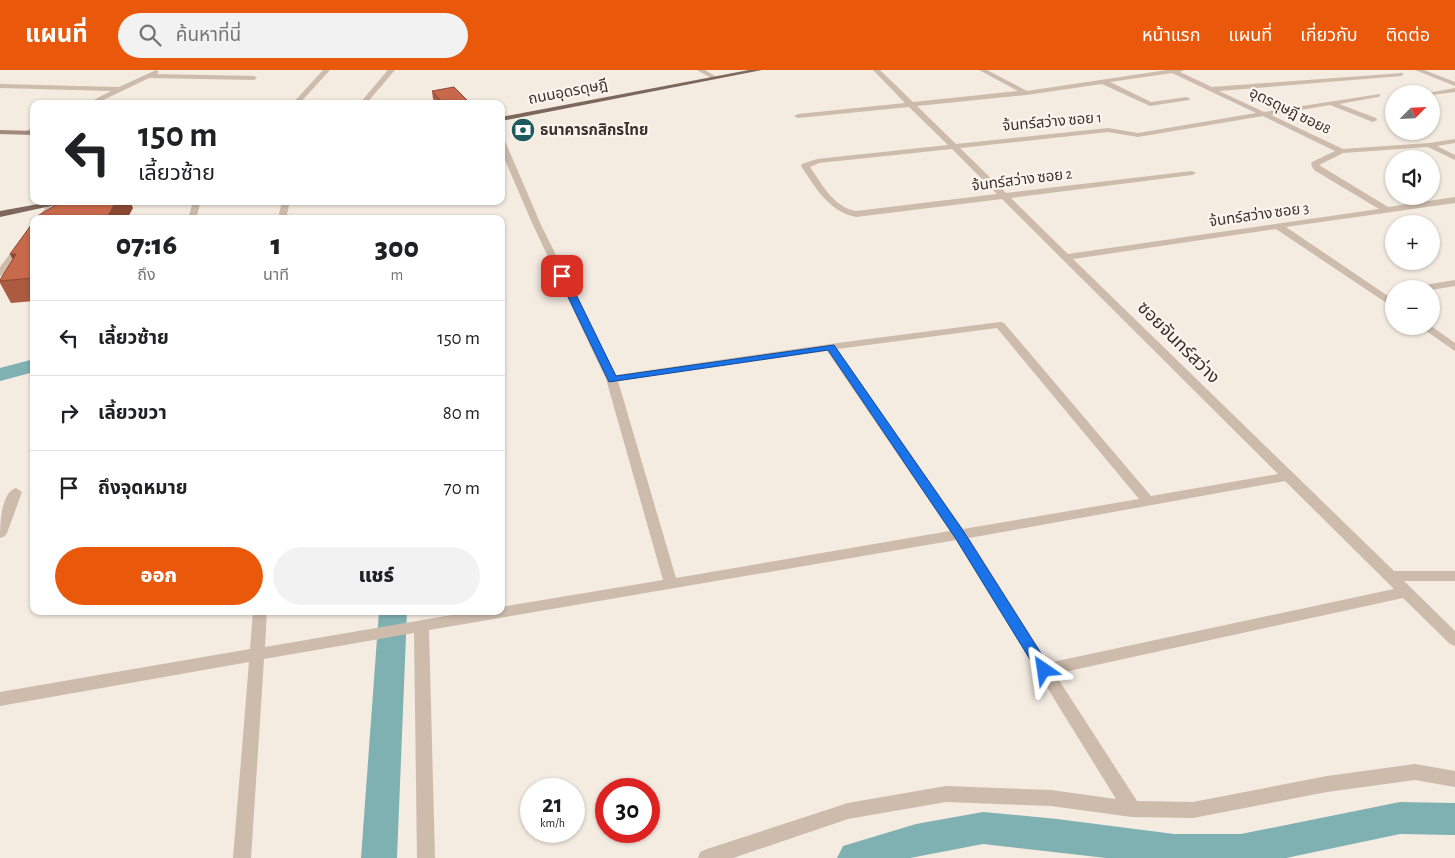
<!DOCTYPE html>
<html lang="th">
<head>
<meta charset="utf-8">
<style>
  body { margin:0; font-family:"Alegreya Sans","Noto Sans Thai",sans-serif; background:#f2f2f2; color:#202124; height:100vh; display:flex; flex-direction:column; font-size:19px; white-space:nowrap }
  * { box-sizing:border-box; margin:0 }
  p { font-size:16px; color:#757577 }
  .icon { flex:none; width:28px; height:28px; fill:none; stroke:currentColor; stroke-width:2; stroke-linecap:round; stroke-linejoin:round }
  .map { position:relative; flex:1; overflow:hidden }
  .drawer { position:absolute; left:30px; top:145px; width:475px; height:400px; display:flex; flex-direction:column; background:#fff; border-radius:10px; box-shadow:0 1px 4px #0004 }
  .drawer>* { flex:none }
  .guide { position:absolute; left:30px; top:30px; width:475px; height:105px; border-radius:10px; box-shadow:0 1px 4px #0004; background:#fff; color:#202124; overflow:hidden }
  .needle { width:32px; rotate:66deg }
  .tools { position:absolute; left:1385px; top:15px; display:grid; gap:10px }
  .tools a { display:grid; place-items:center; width:55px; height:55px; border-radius:50%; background:#fff; box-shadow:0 1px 4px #0004; font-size:25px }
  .speed { position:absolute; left:520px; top:708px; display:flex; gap:10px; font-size:25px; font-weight:700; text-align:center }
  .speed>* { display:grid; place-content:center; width:65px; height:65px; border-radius:50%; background:#fff; box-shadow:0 1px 4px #0004; line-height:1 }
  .speed small { font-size:12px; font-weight:400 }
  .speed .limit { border:8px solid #d22; background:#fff; color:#111 }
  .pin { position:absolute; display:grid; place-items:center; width:42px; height:42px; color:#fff; margin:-21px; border-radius:10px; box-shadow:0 2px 8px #0006 }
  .me { position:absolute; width:55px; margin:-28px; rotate:328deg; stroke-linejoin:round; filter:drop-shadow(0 0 4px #0008) }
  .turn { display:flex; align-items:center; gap:18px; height:105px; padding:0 25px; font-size:22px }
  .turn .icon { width:65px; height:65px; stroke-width:2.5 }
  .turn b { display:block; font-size:35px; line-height:42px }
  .eta { display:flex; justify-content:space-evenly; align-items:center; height:85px; text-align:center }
  .eta b { font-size:30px; font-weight:800; line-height:35px }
  .button { display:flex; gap:10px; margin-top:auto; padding:10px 25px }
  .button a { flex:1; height:58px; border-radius:30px; background:#ea580c; color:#fff; font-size:20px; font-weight:800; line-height:58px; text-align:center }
  .button a+a { background:#f2f2f2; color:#202124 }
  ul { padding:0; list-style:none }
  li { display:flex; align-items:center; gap:15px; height:75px; padding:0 25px; border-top:1px solid #e0e0e0 }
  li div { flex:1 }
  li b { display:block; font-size:19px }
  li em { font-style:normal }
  header { display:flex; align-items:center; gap:30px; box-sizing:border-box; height:70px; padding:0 25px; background:#ea580c; color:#fff }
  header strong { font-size:24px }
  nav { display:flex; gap:28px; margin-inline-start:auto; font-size:18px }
  .search { width:350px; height:45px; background:#f2f2f2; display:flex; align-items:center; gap:12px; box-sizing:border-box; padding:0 18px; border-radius:28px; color:#757577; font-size:19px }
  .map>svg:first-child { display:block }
</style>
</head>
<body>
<header>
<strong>แผนที่</strong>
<div class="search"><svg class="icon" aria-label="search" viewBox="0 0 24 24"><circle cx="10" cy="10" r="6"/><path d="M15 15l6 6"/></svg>ค้นหาที่นี่</div>
<nav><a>หน้าแรก</a><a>แผนที่</a><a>เกี่ยวกับ</a><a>ติดต่อ</a></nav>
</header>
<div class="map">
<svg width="1455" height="788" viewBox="0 0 1455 788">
  <rect width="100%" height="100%" fill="#f4ebe1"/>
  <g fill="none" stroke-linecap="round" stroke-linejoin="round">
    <path fill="#7fb0b2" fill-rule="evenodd" d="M 34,289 L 34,302 L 0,311 L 0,298 Z
      M 379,541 L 407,541 L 397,788 L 361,788 Z
      M 1400,732 L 1455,733 L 1455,765 L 1400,764 L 1286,788 L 1106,788 L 983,774 L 910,788 L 837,788 L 843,776 L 916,754 L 983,742 L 1057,749 L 1174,764 L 1241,764 Z"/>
    <path fill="#cdbbac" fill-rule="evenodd" d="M 156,0 L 159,2 L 157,4 L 254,6 L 257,8 L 254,10 L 149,8 L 95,34 L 86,34 L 111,21 L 0,18 L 0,14 L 119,17 Z
      M 323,0 L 330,0 L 299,34 L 292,34 Z
      M 388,0 L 395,0 L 366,34 L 359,34 Z
      M 697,0 L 705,0 L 718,8 L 713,9 Z
      M 873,0 L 880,0 L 913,32 L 1018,21 L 979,0 L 987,0 L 1027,21 L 1167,0 L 1184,0 L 1180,2 L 1212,17 L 1403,3 L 1403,5 L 1401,6 L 1219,21 L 1264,42 L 1380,24 L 1380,26 L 1378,27 L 1339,34 L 1376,48 L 1377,50 L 1373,52 L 1330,35 L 1271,45 L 1343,79 L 1429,73 L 1455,69 L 1455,73 L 1437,76 L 1455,85 L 1455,90 L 1428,77 L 1343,83 L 1319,95 L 1388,137 L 1455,127 L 1455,133 L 1286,157 L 1394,230 L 1394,238 L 1276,159 L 1073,189 L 1394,501 L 1455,501 L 1455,511 L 1404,511 L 1455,561 L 1455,576 L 1450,574 L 1403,528 L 1055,604 L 1137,731 L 1193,732 L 1327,706 L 1415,694 L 1455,701 L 1455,717 L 1415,710 L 1327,722 L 1193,748 L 1132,747 L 1051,736 L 946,732 L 848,749 L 733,788 L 698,788 L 700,782 L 707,779 L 848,733 L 946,716 L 1051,720 L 1116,729 L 956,470 L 429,560 L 435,788 L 417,788 L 414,563 L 264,589 L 251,788 L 233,788 L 249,592 L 0,636 L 0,622 L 250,579 L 253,541 L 267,541 L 265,577 L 475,541 L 501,541 L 501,537 L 663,510 L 606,309 L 533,155 L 501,81 L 501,69 L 505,71 L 541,155 L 616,305 L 830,274 L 1000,252 L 1004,253 L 1151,426 L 1278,404 L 1002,129 L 856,147 C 828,141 816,118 801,96 L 802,94 L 817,89 L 948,75 L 909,37 L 798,48 L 794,46 L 798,44 L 905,33 ZM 1172,3 L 1256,43 L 1138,63 L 1108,58 L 956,74 L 917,36 L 1026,25 L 1102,14 L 1150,36 L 1189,30 L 1190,29 L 1187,27 L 1151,32 L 1110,12 ZM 1263,46 L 1335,81 L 1312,92 L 1311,94 L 1314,100 L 1379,139 L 1068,184 L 1011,128 L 1192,105 L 1196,103 L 1192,101 L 1006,123 L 960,78 L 1108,62 L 1138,67 ZM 952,79 L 997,124 L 856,141 C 833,137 822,114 810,97 L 819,93 ZM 997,258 L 1139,429 L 963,459 L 837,279 ZM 827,281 L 950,461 L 676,508 L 618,311 ZM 1285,411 L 1394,519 L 1048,593 L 969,468 Z
      M 1415,0 L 1424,0 L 1455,12 L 1455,16 Z
      M 1455,18 L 1455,22 L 1431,25 L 1431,24 L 1423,24 Z
      M 34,57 L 34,62 L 25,65 L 21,63 Z
      M 193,131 L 201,131 L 196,149 L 188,149 Z
      M 282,131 L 290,131 L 286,149 L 278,149 Z
      M 52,132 L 56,135 L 46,149 L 37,149 L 49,133 Z
      M 229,146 L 241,146 L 245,149 L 225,149 Z
      M 34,155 L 34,164 L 3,205 L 0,206 L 0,197 L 31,156 Z
      M 1455,210 L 1455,216 L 1431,220 L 1413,219 L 1418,216 Z
      M 1419,256 L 1431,256 L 1455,273 L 1455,281 Z
      M 16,418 L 22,422 L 7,463 L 5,466 L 0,468 C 0,455 1,422 16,418 Z"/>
    <path fill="#a18a7d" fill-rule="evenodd" d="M 0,60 L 34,61 L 34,65 L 0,64 Z"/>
    <path fill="#7d675c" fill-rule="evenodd" d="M 749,0 L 762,0 L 501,51 L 501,47 Z
      M 55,131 L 74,131 L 0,147 L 0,141 Z"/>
  </g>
  <path fill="#ac5a40" d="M 432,21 L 469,34 L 438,34 L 433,29 Z
    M 34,151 L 34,231 L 11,233 L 0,213 L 0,210 L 13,189 Z"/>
  <path fill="#8c4a34" d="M 468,31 L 469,34 L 455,34 Z
    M 116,131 L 130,131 L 133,138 L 127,149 L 106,149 Z
    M 10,184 L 16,184 L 21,206 Z"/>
  <path fill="#c8694b" stroke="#8c4a34" d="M 454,17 L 468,31 L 455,34 L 444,34 L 432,21 Z
    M 75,131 L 116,131 L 106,149 L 36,149 L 39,145 L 56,135 Z
    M 34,151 L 34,208 L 0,211 L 0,210 L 16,184 L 10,184 Z"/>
  <path fill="#1a73e8" stroke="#114b97" d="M 562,204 L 567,206 L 616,306 L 834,275 L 964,462 L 1049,596 L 1051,600 L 1049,604 L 1044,606 L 1039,604 L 956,469 L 828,280 L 609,312 L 558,206 Z"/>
  <defs>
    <g id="bank-disc" transform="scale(1.25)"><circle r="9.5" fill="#1f5a5e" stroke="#fbf5ee"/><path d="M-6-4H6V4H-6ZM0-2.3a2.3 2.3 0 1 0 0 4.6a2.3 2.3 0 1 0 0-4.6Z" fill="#fff"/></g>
  </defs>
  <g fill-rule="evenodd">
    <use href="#bank-disc" x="523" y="60"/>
  </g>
  <g text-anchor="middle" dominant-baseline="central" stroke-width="4.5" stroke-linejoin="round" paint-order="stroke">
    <g font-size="15" fill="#3b302b" stroke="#fbf5ee">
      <text transform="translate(568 22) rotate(-11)">ถนนอุดรดุษฎี</text>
      <text transform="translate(1290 41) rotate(26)">อุดรดุษฎี ซอย8</text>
      <text transform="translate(1052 52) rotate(-5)">จ้นทร์สว่าง ซอย 1</text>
      <text transform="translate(1022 110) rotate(-7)">จ้นทร์สว่าง ซอย 2</text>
      <text transform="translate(1259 145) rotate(-8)">จ้นทร์สว่าง ซอย 3</text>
    </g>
    <g font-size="15" font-weight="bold" fill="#3b302b" stroke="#fbf5ee" text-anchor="start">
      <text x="540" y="60">ธนาคารกสิกรไทย</text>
    </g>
    <g font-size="18" fill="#3b302b" stroke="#fbf5ee">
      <text transform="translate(1178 273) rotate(45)">ซอยจันทร์สว่าง</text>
    </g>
  </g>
</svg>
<div class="tools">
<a><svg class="needle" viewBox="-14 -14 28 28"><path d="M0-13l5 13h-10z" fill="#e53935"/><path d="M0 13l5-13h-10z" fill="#757577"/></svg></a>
<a><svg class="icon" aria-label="sound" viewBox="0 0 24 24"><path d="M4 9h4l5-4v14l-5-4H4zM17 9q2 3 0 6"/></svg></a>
<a>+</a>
<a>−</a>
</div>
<div class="speed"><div>21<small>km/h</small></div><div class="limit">30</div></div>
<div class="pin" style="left:562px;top:206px;background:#d93025"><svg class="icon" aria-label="arrive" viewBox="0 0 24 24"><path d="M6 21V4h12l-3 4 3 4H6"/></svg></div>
<svg class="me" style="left:1044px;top:600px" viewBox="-20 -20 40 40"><path d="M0-17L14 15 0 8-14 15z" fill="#1a73e8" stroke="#fff" stroke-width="4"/></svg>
<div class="guide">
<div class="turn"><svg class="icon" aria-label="left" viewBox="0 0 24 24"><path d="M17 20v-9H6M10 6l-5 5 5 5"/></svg><div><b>150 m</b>เลี้ยวซ้าย</div></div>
</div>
<section class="drawer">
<div class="eta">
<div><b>07:16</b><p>ถึง</p></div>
<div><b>1</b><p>นาที</p></div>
<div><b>300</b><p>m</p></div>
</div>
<ul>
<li><svg class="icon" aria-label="left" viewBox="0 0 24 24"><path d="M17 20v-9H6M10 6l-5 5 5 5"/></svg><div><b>เลี้ยวซ้าย</b></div><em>150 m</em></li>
<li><svg class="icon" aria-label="right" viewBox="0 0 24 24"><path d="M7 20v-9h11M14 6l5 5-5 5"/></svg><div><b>เลี้ยวขวา</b></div><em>80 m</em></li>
<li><svg class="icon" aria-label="arrive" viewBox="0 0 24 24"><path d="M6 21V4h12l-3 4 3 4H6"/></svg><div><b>ถึงจุดหมาย</b></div><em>70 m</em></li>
</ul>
<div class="button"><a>ออก</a><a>แชร์</a></div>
</section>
</div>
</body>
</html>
